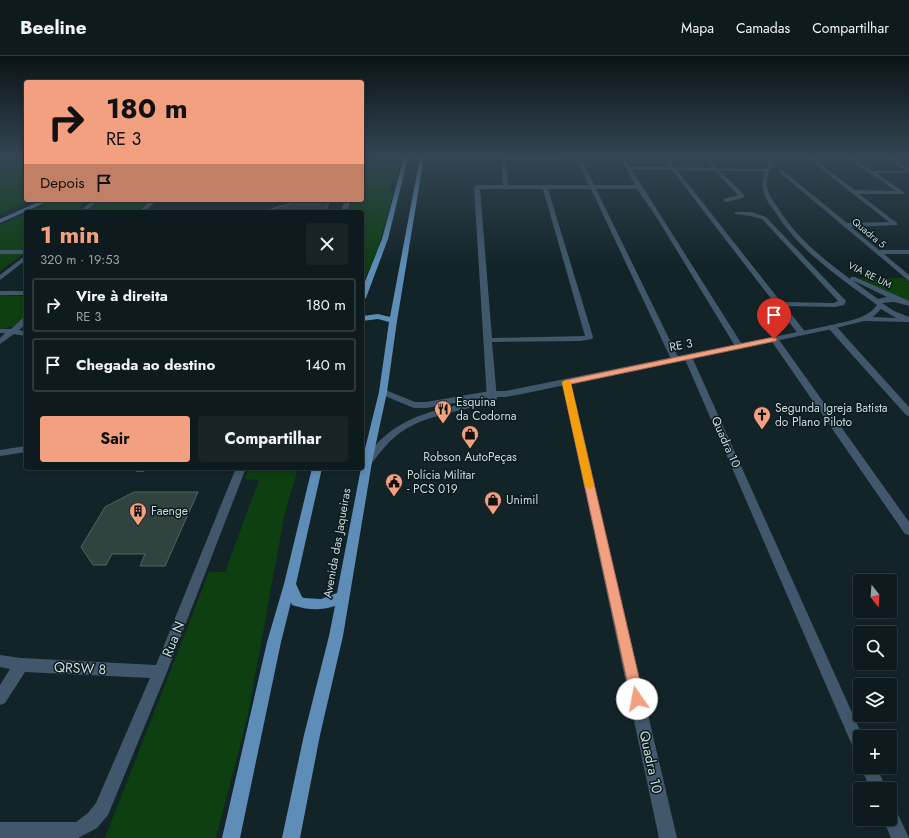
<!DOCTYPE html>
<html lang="pt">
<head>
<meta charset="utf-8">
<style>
  body { margin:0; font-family:Jost,sans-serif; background:#172427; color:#f1f3f6; height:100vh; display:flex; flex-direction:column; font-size:15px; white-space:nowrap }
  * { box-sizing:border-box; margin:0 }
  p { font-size:13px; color:#9ba1a4 }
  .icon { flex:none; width:22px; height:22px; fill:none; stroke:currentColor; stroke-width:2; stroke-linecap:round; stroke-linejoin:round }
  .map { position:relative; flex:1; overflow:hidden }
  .panel { position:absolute; left:24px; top:154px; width:340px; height:260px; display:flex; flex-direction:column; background:#0e1b1e; border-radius:4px; box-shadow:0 2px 6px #0003,0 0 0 1px #2e393c }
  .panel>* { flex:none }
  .guide { position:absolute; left:24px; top:24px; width:340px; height:122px; border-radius:4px; box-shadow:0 2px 6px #0003,0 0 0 1px #2e393c; background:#f2a080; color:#111; overflow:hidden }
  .needle { width:26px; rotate:163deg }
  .controls { position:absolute; left:853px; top:518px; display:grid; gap:8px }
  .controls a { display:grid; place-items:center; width:44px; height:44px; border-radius:4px; background:#0e1b1e; box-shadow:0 2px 6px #0003,0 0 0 1px #2e393c; font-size:20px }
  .pin { position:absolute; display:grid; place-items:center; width:34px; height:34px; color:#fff; margin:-41px -17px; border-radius:50% 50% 50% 0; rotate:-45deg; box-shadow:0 0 4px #0007 }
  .pin .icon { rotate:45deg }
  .me { position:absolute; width:44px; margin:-22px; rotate:348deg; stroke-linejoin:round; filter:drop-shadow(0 0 3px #0008) }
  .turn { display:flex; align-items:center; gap:14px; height:84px; padding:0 16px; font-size:18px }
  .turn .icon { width:52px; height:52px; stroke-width:2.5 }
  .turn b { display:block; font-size:28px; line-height:34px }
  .then { display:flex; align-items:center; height:38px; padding:0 16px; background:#0003; gap:8px; font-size:15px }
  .round { display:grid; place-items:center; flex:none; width:42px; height:42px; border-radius:4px; background:#172427 }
  .head { display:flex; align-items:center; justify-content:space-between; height:68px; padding:0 16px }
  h1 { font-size:24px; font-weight:700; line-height:30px; color:#f2a080 }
  .action { display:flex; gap:8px; margin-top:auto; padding:8px 16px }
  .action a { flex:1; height:46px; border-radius:4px; background:#f2a080; color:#111; font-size:16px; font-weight:700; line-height:46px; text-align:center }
  .action a+a { background:#172427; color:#f1f3f6 }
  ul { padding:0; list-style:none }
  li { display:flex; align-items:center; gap:12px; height:54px; margin:0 8px 6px; padding:0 8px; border:2px solid #2e393c; border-radius:4px }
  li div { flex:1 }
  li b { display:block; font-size:15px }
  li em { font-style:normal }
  header { display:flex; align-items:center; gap:24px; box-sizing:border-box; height:56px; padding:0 20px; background:#0e1b1e; border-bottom:1px solid #2e393c }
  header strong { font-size:19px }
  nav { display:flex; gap:22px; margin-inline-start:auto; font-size:14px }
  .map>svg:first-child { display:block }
</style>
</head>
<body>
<header>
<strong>Beeline</strong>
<nav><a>Mapa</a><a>Camadas</a><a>Compartilhar</a></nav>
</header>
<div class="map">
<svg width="909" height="782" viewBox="0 0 909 782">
  <rect width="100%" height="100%" fill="#132428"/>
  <path fill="#0d3f10" d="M 0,101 L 26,101 L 26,144 L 31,144 L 0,158 Z
    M 370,101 L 402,101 C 401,106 400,112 398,117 C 392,127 388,127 392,140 L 379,190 L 362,229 L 362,156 L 348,156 L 353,144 L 362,144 L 362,120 Z
    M 57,144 L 89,144 L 73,156 L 30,156 Z
    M 101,144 L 112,144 L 110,146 L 135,146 L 138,144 L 148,145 L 136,156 L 85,156 Z
    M 26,158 L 26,196 L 0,215 L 0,169 Z
    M 860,222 L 904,222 L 909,226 L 909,247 Z
    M 0,239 L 26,240 L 26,260 L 14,270 L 0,274 Z
    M 249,412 L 298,412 L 284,461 L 248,659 L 216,782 L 105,782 L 209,516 L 225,516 L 259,424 L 245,423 Z"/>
  <path fill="#31433e" stroke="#536560" d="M 299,145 L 330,145 L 325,156 L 271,156 L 271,153 Z
    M 134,436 L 198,436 L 165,510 L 140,510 L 145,498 L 112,498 L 106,509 L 93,509 L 81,491 L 105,451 Z"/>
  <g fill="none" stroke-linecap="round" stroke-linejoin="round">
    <path fill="#41586c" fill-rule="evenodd" d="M 363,101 L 367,101 L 364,110 L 362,111 Z
      M 501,101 L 505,101 L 506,103 L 554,103 L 563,101 L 555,105 L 506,105 L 508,129 L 589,129 L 576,101 L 580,101 L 594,129 L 635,129 L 620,101 L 624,101 L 630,111 L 669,111 L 662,101 L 666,101 L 675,111 L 712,112 L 702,101 L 707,101 L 717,112 L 769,113 L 767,115 L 720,115 L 744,139 L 743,142 L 726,146 L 724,145 L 724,143 L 738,139 L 715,115 L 677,114 L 781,246 L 834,247 L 838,245 L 762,163 L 751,160 L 735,158 L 735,156 L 752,156 L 766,161 L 846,245 L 844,249 L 835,251 L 785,250 L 806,277 L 802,279 L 799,279 L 672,114 L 632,114 L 743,290 L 739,292 L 735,290 L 657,162 L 637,133 L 596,133 L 679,303 L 675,306 L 672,305 L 591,133 L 548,133 L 593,281 L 592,283 L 580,285 L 492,286 L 497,343 L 492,346 L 489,345 L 487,343 L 474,131 L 477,129 L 503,129 ZM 480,133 L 543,133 L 585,280 L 492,282 Z
      M 747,101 L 754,101 L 772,106 L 770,107 Z
      M 806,101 L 811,101 L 855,134 L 896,135 L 846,101 L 851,101 L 872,115 L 905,115 L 887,101 L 892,101 L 909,113 L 909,117 L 876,117 L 904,136 L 904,138 L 859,138 L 897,167 L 897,169 L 851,171 L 879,194 L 909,194 L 909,198 L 884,198 L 909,219 L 909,225 L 778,115 L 782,114 L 847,167 L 889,166 Z
      M 93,144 L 99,144 L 85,156 L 79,156 Z
      M 151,144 L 157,144 L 144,156 L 138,156 Z
      M 345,144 L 351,144 L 347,156 L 341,156 Z
      M 0,194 L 26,194 L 26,198 L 0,198 Z
      M 26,199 L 26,204 L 0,224 L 0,219 Z
      M 0,235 L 26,235 L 26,239 L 0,239 Z
      M 23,262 L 26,262 L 26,268 L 19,274 L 26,276 L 26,280 L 14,278 L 0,288 L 0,282 L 5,277 L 0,277 L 0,273 L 11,273 Z
      M 829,269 L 835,269 L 909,351 L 909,360 L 906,359 L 829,273 Z
      M 771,281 L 777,281 L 909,466 L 909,479 L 905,478 L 770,283 Z
      M 688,298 L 692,301 L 863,681 L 860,681 L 860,699 L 855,696 L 684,301 Z
      M 566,323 L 570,326 L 677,782 L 659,782 L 562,326 Z
      M 26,390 L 26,396 L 0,400 L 0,394 Z
      M 135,412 L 145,412 L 144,416 L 136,416 Z
      M 236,412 L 246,412 L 167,616 L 108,759 L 97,772 L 78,782 L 0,782 L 0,766 L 76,766 L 88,757 L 96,747 L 150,622 L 25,616 L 5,647 L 0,649 L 0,629 L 10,613 L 0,611 L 0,599 L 21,602 L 156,609 Z
      M 861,711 L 877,711 L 886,733 L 870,733 Z
      M 890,752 L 896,754 L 909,782 L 891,782 L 883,763 L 890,763 Z"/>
    <path fill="#41586c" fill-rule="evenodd" d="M 772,101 L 776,101 C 771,110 766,120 767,130 C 768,138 773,145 778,152 C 796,181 822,202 850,223 L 851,221 L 855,221 L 909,245 L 909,250 L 894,246 L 882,247 L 894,255 L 909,261 L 909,266 L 864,265 L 832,273 L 522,338 L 505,341 L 490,341 L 426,352 L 414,352 L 380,338 L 379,336 L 383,333 L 415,346 L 426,346 L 490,335 L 505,335 L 832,269 C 847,265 867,263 877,249 C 839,221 799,195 774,154 C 769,148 764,141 763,133 C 761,121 766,110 772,101 ZM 852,224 L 887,241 L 878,243 ZM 881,253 L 896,262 L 873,261 Z
      M 484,343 L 487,344 L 489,346 L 487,348 C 457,356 423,359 397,379 C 387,387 379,398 371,408 L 367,410 L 362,406 C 365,401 370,396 373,392 C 403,357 442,353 484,343 Z"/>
    <path fill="#527797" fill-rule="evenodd" d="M 43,144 L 51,144 L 0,167 L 0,163 Z"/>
    <path fill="#5e8eb8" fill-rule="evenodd" d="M 404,101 L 408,101 L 388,183 L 366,242 L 362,244 L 362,233 L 382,183 Z
      M 420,101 L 424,101 L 397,265 L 387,336 L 372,406 L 343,580 L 320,679 L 300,782 L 282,782 L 304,679 L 329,580 L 335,550 C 319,555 308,554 292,549 L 291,546 L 281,586 L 240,782 L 222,782 L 267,586 L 284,528 L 312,412 L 322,412 L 296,528 L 302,541 L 304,542 L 321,543 L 337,537 L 361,412 L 362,412 L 362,405 L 379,336 L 389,266 L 378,263 L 362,265 L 362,260 L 378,258 L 390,261 Z"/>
  </g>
  <linearGradient id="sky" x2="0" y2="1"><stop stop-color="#0a1416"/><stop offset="0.48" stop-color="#334553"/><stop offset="1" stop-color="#334553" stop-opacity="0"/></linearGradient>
  <rect width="909" height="210" fill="url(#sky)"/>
  <path fill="#f2a080" stroke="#9d6853" d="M 774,281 L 777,283 L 776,285 L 571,328 L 644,643 L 642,648 L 637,650 L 633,648 L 631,643 L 562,326 L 566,324 Z"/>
  <path fill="#f59e0b" d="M 566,324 L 572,326 L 571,328 L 594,430 L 590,433 L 585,430 L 562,326 Z"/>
  <defs>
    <g id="restaurant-pin" transform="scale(0.9)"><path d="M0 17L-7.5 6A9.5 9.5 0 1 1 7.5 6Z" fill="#f2a080" stroke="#0a1b1e"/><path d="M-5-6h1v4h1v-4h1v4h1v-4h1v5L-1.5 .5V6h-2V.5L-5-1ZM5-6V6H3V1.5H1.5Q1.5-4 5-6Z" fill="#111"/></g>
    <g id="church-pin" transform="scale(0.9)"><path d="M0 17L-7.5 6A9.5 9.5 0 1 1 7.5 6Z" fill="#f2a080" stroke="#0a1b1e"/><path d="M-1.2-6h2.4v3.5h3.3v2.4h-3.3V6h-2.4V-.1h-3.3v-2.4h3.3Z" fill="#111"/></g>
    <g id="shop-pin" transform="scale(0.9)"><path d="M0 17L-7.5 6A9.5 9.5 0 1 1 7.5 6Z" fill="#f2a080" stroke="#0a1b1e"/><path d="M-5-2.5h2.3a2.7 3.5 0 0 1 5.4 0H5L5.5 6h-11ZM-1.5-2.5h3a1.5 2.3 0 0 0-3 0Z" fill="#111"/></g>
    <g id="civic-pin" transform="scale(0.9)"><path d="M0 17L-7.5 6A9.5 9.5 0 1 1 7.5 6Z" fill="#f2a080" stroke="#0a1b1e"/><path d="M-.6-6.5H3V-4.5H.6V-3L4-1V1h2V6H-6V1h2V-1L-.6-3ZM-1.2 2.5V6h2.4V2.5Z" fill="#111"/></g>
    <g id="building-pin" transform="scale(0.9)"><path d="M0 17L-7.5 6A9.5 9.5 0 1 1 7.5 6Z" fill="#f2a080" stroke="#0a1b1e"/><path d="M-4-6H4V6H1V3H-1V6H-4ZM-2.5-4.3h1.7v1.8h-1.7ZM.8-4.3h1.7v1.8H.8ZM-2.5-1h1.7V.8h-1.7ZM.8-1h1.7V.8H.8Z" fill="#111"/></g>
  </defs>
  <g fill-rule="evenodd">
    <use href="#restaurant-pin" x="443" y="353"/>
    <use href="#church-pin" x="762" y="359"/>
    <use href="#shop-pin" x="470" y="378"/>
    <use href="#civic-pin" x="394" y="426"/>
    <use href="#shop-pin" x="493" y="444"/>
    <use href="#building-pin" x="138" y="455"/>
  </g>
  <g text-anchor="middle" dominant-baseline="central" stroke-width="3" stroke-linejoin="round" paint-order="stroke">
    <g font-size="10" fill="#ced9db" stroke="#0a1b1e">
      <text transform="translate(869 177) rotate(40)">Quadra 5</text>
      <text transform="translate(870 219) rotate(26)">VIA RE UM</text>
    </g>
    <g font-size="12" fill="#ced9db" stroke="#0a1b1e">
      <text transform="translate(681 289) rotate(-11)">RE 3</text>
      <text transform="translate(726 386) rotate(66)">Quadra 10</text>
      <text transform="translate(337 487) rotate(-80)">Avenida das Jaqueiras</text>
    </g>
    <g font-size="12" fill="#ced9db" stroke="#0a1b1e" text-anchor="start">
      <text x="456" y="346">Esquina<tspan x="456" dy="14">da Codorna</tspan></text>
      <text x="775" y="352">Segunda Igreja Batista<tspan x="775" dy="14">do Plano Piloto</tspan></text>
      <text x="470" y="401" text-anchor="middle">Robson AutoPeças</text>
      <text x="407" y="419">Polícia Militar<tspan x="407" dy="14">- PCS 019</tspan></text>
      <text x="506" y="444">Unimil</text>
      <text x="151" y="455">Faenge</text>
    </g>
    <g font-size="14" fill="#ced9db" stroke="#0a1b1e">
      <text transform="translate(173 583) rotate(-68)">Rua N</text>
      <text transform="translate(80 612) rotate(3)">QRSW 8</text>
      <text transform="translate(651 706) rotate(78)">Quadra 10</text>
    </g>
  </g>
</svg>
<div class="controls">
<a><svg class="needle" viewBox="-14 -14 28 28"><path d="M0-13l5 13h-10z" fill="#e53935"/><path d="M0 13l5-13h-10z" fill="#9ba1a4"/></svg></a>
<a><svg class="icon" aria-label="search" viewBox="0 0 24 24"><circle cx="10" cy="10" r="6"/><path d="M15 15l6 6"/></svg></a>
<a><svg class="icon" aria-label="layers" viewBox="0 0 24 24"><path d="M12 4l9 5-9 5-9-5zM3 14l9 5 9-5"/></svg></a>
<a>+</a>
<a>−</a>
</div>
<div class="pin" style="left:774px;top:283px;background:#d93025"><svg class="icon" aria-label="arrive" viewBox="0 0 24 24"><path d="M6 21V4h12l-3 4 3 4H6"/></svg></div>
<svg class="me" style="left:637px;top:643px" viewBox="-20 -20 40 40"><circle r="19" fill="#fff"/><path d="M0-13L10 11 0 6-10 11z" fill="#f2a080"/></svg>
<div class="guide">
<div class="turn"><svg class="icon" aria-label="right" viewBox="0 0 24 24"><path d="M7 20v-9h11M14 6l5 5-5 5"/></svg><div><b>180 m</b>RE 3</div></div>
<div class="then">Depois<svg class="icon" aria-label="arrive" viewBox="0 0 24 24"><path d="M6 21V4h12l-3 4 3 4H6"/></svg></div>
</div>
<section class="panel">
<div class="head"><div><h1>1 min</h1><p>320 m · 19:53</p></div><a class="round"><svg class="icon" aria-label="close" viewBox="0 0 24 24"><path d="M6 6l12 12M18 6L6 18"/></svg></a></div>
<ul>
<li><svg class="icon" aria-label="right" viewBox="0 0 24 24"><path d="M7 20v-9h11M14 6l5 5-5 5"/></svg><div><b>Vire à direita</b><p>RE 3</p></div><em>180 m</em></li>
<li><svg class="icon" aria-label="arrive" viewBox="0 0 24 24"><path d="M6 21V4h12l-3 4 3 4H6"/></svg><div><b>Chegada ao destino</b></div><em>140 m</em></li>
</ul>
<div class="action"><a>Sair</a><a>Compartilhar</a></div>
</section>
</div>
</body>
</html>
